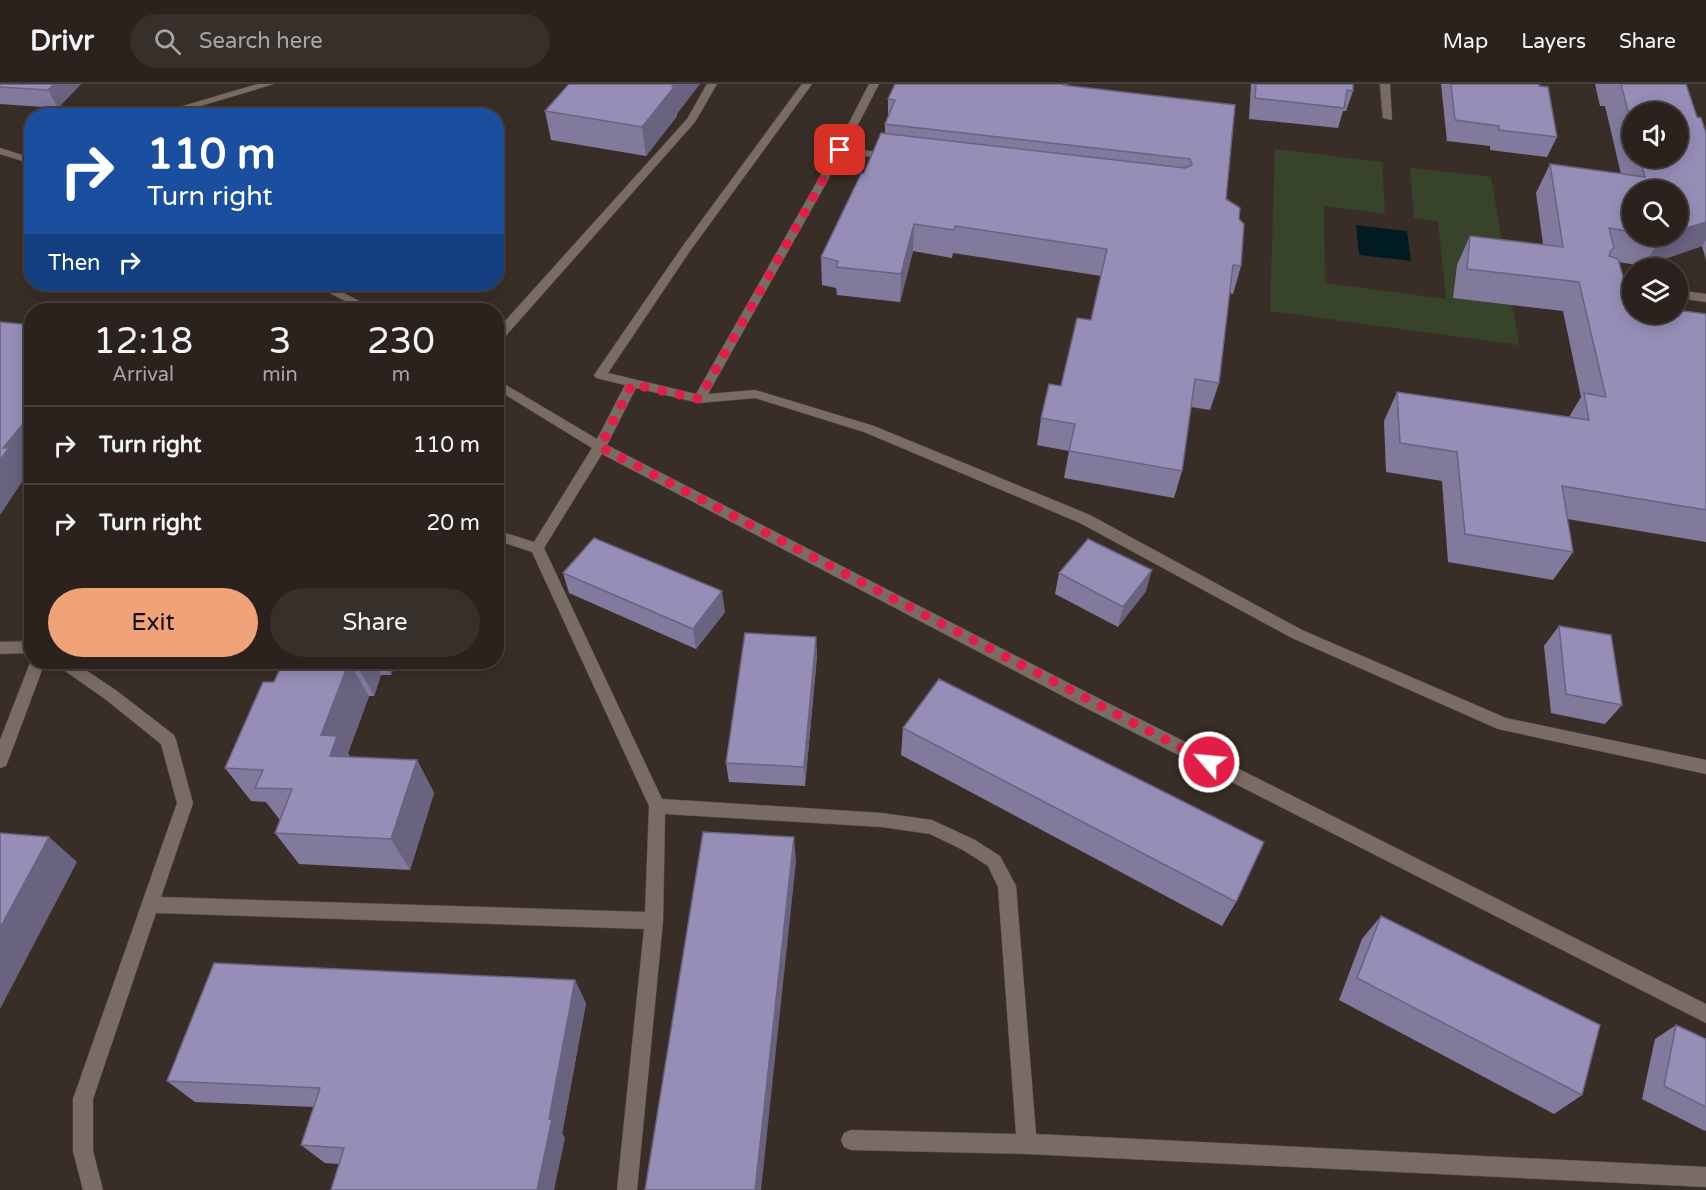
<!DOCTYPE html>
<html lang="en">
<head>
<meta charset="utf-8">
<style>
  body { margin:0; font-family:"Varela Round",sans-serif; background:#372f2a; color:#f1f3f6; height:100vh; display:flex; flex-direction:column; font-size:22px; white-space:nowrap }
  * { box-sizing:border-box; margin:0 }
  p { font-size:20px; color:#a6a4a4 }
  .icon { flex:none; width:33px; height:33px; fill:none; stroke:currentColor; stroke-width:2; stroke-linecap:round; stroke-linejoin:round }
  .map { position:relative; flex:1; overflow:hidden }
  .details { position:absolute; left:24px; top:219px; width:480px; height:366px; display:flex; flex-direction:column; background:#2b221d; border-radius:24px; box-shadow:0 3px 15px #0003,0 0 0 2px #473f3b }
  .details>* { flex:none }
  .hud { position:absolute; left:24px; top:24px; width:480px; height:183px; border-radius:24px; box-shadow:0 3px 15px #0003,0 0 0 2px #473f3b; background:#1a4fa0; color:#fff; overflow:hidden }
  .fabs { position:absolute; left:1622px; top:18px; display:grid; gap:12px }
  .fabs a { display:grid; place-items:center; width:66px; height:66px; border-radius:50%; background:#2b221d; box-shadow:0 3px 15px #0003,0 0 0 2px #473f3b; font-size:30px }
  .pin { position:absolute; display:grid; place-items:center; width:51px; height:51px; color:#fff; margin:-26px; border-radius:12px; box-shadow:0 3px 9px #0006 }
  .me { position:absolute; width:66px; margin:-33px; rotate:297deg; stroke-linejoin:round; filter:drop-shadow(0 0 4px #0008) }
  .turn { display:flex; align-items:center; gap:21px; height:126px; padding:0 24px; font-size:27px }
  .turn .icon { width:78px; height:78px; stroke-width:2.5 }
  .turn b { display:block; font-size:42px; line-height:51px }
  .then { display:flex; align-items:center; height:57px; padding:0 24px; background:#0003; gap:12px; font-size:22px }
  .eta { display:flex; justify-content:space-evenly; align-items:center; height:102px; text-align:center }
  .eta b { font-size:36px; font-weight:600; line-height:42px }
  .primary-button { display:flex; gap:12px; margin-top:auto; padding:12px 24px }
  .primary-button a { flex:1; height:69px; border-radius:36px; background:#f0a278; color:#111; font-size:24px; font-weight:600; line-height:69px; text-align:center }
  .primary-button a+a { background:#372f2a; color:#f1f3f6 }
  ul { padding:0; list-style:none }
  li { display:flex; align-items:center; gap:18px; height:78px; padding:0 24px; border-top:2px solid #473f3b }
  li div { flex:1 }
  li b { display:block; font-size:22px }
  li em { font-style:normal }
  header { display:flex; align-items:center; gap:36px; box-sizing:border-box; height:84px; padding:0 30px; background:#2b221d; border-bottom:2px solid #473f3b }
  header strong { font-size:28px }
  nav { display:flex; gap:33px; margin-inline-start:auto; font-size:21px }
  .search { width:420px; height:54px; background:#372f2a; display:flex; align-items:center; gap:15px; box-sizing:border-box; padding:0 21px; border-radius:33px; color:#a6a4a4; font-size:22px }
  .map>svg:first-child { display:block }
</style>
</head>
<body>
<header>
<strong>Drivr</strong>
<div class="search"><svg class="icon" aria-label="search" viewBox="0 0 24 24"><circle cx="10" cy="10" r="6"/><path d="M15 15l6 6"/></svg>Search here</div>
<nav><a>Map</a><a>Layers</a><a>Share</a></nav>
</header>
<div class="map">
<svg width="1706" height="1106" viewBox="0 0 1706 1106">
  <rect width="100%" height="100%" fill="#392e27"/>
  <path fill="#38432b" d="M 1275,65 L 1382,78 L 1385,130 L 1324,122 L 1325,199 L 1446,215 L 1438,137 L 1414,134 L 1410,84 L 1491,93 L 1519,261 L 1270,227 Z"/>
  <path fill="#011c23" d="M 1356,141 L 1407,147 L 1411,177 L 1359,171 Z"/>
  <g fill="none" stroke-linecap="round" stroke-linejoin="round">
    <g stroke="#554c46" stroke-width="1">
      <path id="service" d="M 258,0 L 274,0 L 167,32 L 149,32 Z
        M 707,0 L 717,0 L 695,38 L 503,255 L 496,255 L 496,247 L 687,35 Z"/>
    </g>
    <g stroke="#554c46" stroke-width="1">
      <path id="minor" d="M 802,0 L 812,0 L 690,167 L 608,289 L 696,310 L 835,66 L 869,0 L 879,0 L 846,64 L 893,70 L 898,73 L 893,76 L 843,69 L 708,310 L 755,306 L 874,342 L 1090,431 L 1302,546 L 1506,634 L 1706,676 L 1706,690 L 1498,645 L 1292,554 L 1080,439 L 864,348 L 755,314 L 699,319 L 636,304 L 607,361 L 1090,610 L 1706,920 L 1706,939 L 1078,620 L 602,370 L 544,464 L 662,715 L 882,729 L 932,736 L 975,756 L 1000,772 L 1016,802 L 1036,1050 L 1706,1083 L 1706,1103 L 1027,1070 L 851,1066 L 844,1063 L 841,1056 L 844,1049 L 851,1046 L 1016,1050 L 998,803 L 988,782 L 963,766 L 930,750 L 882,743 L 665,730 L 663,837 L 637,1106 L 617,1106 L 644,845 L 156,829 L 93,1015 L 93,1067 L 103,1106 L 83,1106 L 73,1067 L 73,1015 L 177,719 L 161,660 L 105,615 L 58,582 L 56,578 L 74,578 L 117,607 L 174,651 L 176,656 L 193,719 L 161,813 L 645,828 L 649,722 L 532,468 L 496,456 L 496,446 L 534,458 L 592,364 L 496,305 L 496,295 L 597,355 L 625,301 L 596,294 L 594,291 L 682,163 Z
        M 1380,0 L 1390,0 L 1392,36 L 1383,34 Z
        M 0,64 L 32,74 L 32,80 L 0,70 Z
        M 1605,196 L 1632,199 L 1632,207 L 1601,202 L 1599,200 Z
        M 312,200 L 326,200 L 377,226 L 363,226 Z
        M 1677,206 L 1706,210 L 1706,218 L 1677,214 Z
        M 32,557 L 32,569 L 0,570 L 0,558 Z
        M 32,574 L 32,578 L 45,578 L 8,677 L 6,682 L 0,684 L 0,656 Z"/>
    </g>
    <use href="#service" fill="#796c64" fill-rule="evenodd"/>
    <use href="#minor" fill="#796c64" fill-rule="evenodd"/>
  </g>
  <path fill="#817a9d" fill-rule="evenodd" d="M 0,0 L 81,0 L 58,24 L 0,20 Z
    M 895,0 L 1068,0 L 1067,2 L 1235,21 L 1226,115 L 1239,135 L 1241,182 L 1233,210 L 1229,209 L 1219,299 L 1210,326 L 1191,323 L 1182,387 L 1174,414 L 1064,394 L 1069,367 L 1037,361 L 1041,334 L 1061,302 L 1091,236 L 1101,192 L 953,169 L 952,174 L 913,167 L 900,218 L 837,211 L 836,204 L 822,201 L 821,173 L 885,49 L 885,40 L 888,33 L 888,15 Z
    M 1251,0 L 1353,0 L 1353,7 L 1346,27 L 1343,27 L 1338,44 L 1249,35 Z
    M 1441,0 L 1539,0 L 1557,53 L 1547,73 L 1490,66 L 1490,62 L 1447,57 Z
    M 1595,0 L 1686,0 L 1697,33 L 1706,49 L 1706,176 L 1702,162 L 1644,182 L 1618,178 L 1631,220 L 1706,230 L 1706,458 L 1567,435 L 1573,468 L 1553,496 L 1448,478 L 1442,397 L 1386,388 L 1384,337 L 1397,308 L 1569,333 L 1581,313 L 1563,227 L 1453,214 L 1457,181 L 1470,152 L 1543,160 L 1536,109 L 1550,80 L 1621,90 L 1605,22 L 1600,22 ZM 1632,28 L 1677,74 L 1632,74 ZM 1632,106 L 1677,152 L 1632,152 Z
    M 545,27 L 677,30 L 677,32 L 646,72 L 551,56 Z
    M 563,489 L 725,528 L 696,565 L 569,509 Z
    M 1059,489 L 1146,507 L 1118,543 L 1055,510 Z
    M 1559,542 L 1622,621 L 1605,640 L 1551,629 L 1544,562 Z
    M 816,553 L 817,572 L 805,702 L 729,698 L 726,679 Z
    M 283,578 L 396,578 L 391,591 L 381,591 L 374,612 L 369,612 L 348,669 L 350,673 L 417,676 L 434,709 L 410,786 L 299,780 L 275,749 L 280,736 L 266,718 L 251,717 L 225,684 L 274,598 Z
    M 903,644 L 1236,818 L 1222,842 L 901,671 Z
    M 1381,832 L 1582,1011 L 1554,1030 L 1339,916 L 1362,855 Z
    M 586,919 L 562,1050 L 565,1054 L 339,1080 L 325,1079 L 301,1061 L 314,1023 L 195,1018 L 167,997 Z
    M 1676,941 L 1706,955 L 1706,1046 L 1705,1047 L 1642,1015 L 1655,955 Z"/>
  <path fill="#696380" d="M 54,0 L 81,0 L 58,24 L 48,6 Z
    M 674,0 L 700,0 L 677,30 L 677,32 L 646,72 L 642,43 Z
    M 1706,138 L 1706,156 L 1702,162 L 1644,182 L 1661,152 L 1677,152 L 1677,147 Z
    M 914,140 L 913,167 L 900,218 L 901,190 Z
    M 32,329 L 32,378 L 25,386 L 28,389 L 0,431 L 0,376 L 3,364 Z
    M 1152,486 L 1146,507 L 1118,543 L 1123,523 Z
    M 722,507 L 725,528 L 696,565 L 693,545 Z
    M 816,553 L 817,572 L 805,702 L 804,683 Z
    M 349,578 L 369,612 L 348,669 L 358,685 L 330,672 L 321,651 Z
    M 355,578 L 374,578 L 381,591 L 374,612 Z
    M 384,578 L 396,578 L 391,591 Z
    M 417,676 L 434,709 L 410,786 L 391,755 Z
    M 49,753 L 77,778 L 0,925 L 0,844 Z
    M 794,753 L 796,778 L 761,1106 L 755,1106 Z
    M 575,896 L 586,919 L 562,1050 L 565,1054 L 554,1106 L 537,1106 L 549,1035 Z"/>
  <path fill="#968eb7" stroke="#696380" stroke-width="1.5" d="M 0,0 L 54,0 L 48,6 L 0,3 Z
    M 569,0 L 674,0 L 672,2 L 674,3 L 642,43 L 545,27 Z
    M 895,0 L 1063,0 L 1063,1 L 1235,21 L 1226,115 L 1240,124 L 1239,135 L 1244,140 L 1241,182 L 1233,181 L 1219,299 L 1195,295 L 1182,387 L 1069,367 L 1075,340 L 1041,334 L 1049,300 L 1061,302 L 1077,234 L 1091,236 L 1107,165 L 955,142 L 954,146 L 914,140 L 901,190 L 836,183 L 838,177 L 821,173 L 861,90 L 864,89 L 881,49 L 1185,84 L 1192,81 L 1190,75 L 885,40 L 895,16 L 888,15 Z
    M 1256,0 L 1353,0 L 1353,7 L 1347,6 L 1344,24 L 1255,14 Z
    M 1451,0 L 1539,0 L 1539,2 L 1548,3 L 1557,53 L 1499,46 L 1499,42 L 1455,36 Z
    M 1621,0 L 1686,0 L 1697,33 L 1701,34 L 1706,49 L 1706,138 L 1677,147 L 1677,106 L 1632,106 L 1632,148 L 1609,144 L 1614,164 L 1611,166 L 1609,172 L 1618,175 L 1631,220 L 1632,220 L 1632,230 L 1677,230 L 1677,226 L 1706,230 L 1706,426 L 1562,402 L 1573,468 L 1465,450 L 1457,368 L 1400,359 L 1397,308 L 1589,336 L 1584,309 L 1606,313 L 1579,198 L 1467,185 L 1470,152 L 1563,163 L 1550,80 L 1645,93 L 1640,74 L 1677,74 L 1677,28 L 1632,28 L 1632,43 Z
    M 0,238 L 32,241 L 32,329 L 3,364 L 9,364 L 0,376 Z
    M 594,454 L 722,507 L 693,545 L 563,489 Z
    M 1088,455 L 1152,486 L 1123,523 L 1059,489 Z
    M 1559,542 L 1611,551 L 1622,621 L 1566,610 Z
    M 745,549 L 816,553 L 804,683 L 726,679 Z
    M 283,578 L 349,578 L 321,651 L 337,652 L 330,672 L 417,676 L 391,755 L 275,749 L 292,705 L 255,704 L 263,686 L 225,684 L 263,598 L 274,598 Z
    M 939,595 L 1264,758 L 1236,818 L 903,644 Z
    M 703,748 L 794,753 L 755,1106 L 645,1106 Z
    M 0,749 L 49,753 L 0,844 Z
    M 1381,832 L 1600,941 L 1582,1011 L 1357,894 Z
    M 214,879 L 575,896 L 549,1035 L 552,1035 L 537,1106 L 331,1106 L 344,1064 L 301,1061 L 320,1004 L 167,997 Z
    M 1676,941 L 1706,955 L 1706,1023 L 1664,1002 Z"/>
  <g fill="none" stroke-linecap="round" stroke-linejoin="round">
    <path stroke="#e11d48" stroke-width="10" stroke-dasharray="0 18" d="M 840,66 L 699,315 L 632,300 L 600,363 L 1209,678"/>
  </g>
</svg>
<div class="fabs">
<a><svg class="icon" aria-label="sound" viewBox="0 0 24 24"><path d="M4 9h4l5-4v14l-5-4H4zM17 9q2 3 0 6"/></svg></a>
<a><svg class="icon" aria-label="search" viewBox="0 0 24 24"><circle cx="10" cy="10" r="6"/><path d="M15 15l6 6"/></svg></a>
<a><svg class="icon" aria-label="layers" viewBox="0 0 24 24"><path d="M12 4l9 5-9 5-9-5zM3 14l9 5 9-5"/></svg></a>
</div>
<div class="pin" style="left:840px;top:66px;background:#d93025"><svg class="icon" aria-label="arrive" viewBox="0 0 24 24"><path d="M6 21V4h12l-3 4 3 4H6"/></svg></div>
<svg class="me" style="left:1209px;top:678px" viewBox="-20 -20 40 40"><circle r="17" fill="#e11d48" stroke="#fff" stroke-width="3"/><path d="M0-11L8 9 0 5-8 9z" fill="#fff"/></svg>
<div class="hud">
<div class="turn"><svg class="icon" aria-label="right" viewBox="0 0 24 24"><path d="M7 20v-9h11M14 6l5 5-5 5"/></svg><div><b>110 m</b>Turn right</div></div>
<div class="then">Then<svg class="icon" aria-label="right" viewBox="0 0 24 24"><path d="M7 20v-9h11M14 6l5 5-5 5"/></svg></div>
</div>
<section class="details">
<div class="eta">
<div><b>12:18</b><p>Arrival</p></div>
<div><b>3</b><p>min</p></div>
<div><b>230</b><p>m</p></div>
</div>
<ul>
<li><svg class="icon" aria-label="right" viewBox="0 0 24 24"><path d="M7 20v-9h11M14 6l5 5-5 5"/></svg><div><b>Turn right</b></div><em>110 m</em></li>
<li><svg class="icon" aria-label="right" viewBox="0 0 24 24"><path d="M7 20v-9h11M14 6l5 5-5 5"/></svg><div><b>Turn right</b></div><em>20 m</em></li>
</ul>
<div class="primary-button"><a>Exit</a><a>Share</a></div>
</section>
</div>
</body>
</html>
